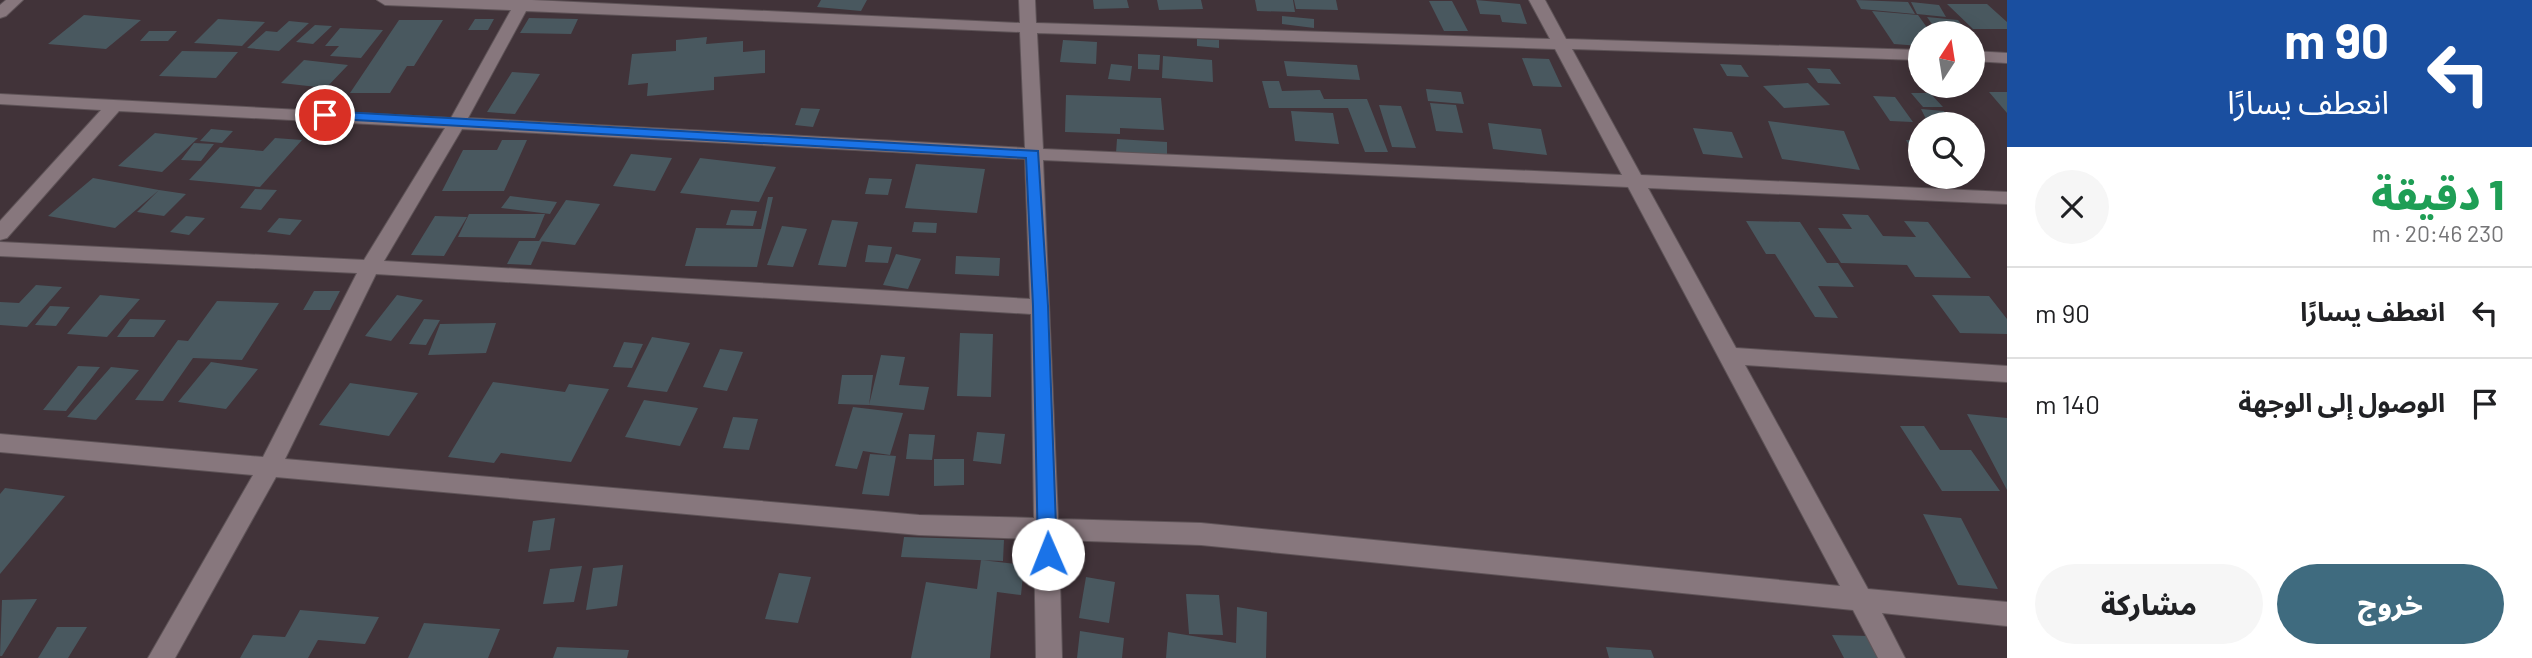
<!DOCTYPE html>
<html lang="ar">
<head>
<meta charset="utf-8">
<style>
  body { margin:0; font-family:Barlow,"Noto Sans Arabic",sans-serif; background:#f6f6f6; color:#202124; direction:rtl; height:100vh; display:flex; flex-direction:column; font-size:26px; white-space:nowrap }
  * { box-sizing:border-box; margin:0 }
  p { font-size:23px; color:#757577 }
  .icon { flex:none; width:38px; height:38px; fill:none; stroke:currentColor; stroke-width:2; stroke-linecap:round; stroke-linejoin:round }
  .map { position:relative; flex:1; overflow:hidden; direction:ltr }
  .sheet { display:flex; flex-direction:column; background:#fff; width:525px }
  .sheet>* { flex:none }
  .guide { background:#1a4fa0; color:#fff; overflow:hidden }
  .needle { width:46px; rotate:12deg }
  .tools { position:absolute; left:1908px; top:21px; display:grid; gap:14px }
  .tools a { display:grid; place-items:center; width:77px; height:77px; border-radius:50%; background:#fff; box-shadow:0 4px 18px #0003; font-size:35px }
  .pin { position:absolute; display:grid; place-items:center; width:60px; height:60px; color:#fff; margin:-30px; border:4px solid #fff; border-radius:50%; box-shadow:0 2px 7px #0007 }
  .me { position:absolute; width:77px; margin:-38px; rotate:359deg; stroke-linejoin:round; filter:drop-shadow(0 0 5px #0008) }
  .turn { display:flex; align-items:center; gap:24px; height:147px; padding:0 28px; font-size:32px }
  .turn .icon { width:91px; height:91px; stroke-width:2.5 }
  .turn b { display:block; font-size:49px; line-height:60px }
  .round { display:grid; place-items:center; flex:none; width:74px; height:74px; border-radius:37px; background:#f6f6f6 }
  .overview { display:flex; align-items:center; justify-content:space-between; height:119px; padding:0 28px }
  h1 { font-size:42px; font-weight:800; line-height:52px; color:#1e9e55 }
  .primary-button { display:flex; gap:14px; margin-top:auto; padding:14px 28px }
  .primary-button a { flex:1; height:80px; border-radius:42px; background:#3f6b7f; color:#fff; font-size:28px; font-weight:800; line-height:80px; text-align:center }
  .primary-button a+a { background:#f6f6f6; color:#202124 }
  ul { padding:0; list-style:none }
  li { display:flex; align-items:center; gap:21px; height:91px; padding:0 28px; border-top:2px solid #e0e0e0 }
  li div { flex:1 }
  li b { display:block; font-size:26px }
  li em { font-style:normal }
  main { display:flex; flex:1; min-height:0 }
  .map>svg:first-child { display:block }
</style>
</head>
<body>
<main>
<section class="sheet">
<div class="guide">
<div class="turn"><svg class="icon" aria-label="left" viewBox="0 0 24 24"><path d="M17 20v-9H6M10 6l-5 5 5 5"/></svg><div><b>90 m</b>انعطف يسارًا</div></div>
</div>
<div class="overview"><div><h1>1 دقيقة</h1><p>230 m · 20:46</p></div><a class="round"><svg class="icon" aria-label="close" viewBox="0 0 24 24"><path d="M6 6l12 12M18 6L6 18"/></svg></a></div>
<ul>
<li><svg class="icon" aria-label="left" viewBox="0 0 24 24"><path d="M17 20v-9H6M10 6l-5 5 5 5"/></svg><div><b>انعطف يسارًا</b></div><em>90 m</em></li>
<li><svg class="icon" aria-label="arrive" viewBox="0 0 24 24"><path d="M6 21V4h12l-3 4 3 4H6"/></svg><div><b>الوصول إلى الوجهة</b></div><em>140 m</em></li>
</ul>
<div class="primary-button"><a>خروج</a><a>مشاركة</a></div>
</section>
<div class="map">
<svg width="2007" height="658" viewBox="0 0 2007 658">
  <rect width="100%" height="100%" fill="#413339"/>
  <path fill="#49585f" d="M 821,0 L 867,0 L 861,11 L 817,7 Z
    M 1093,0 L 1127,0 L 1129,8 L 1094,9 Z
    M 1157,0 L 1201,0 L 1203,9 L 1159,10 Z
    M 1255,0 L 1293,0 L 1295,12 L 1257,11 Z
    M 1294,0 L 1336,0 L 1338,10 L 1296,9 Z
    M 1476,0 L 1520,4 L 1527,24 L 1502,22 L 1500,15 L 1480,14 Z
    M 1856,0 L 1908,2 L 1915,14 L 1861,9 Z
    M 1429,1 L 1452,1 L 1468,31 L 1444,31 Z
    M 1911,2 L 1939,5 L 1946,17 L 1917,14 Z
    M 1947,4 L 1987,4 L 2007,22 L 2007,29 L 1973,29 Z
    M 1872,11 L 1918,15 L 1931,33 L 1920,33 L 1920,46 L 1894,44 Z
    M 84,15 L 141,20 L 106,49 L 48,44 Z
    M 1282,16 L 1314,19 L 1314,28 L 1282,24 Z
    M 1927,17 L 1958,20 L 1968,33 L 1938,33 Z
    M 529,18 L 578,19 L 571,34 L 520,33 Z
    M 218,19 L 265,22 L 242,46 L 194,43 Z
    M 475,19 L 494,19 L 488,30 L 468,30 Z
    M 399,20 L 443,20 L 414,66 L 407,66 L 390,93 L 350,93 Z
    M 289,21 L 309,23 L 279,51 L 247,48 L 266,31 L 277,32 Z
    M 315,25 L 332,26 L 313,44 L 296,42 Z
    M 340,28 L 383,30 L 361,58 L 330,56 L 339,46 L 325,46 Z
    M 149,31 L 177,31 L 168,41 L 140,41 Z
    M 707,37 L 706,44 L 743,41 L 743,52 L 765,50 L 765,73 L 714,77 L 714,90 L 647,96 L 648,83 L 628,85 L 632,54 L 676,51 L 676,40 Z
    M 1197,39 L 1219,40 L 1219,48 L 1197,46 Z
    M 1063,40 L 1097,42 L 1096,64 L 1060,62 Z
    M 182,51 L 238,52 L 216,78 L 159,76 Z
    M 1138,54 L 1160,55 L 1159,70 L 1138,69 Z
    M 1163,56 L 1212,60 L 1213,82 L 1162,78 Z
    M 1522,58 L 1549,59 L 1562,87 L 1533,86 Z
    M 304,60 L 348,65 L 326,88 L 281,83 Z
    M 1284,61 L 1357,65 L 1360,80 L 1287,76 Z
    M 1111,64 L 1132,66 L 1130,81 L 1108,79 Z
    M 1720,64 L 1741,65 L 1749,77 L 1727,76 Z
    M 1807,68 L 1830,69 L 1841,84 L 1818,83 Z
    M 512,72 L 540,74 L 515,114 L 487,112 Z
    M 1262,81 L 1279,81 L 1282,91 L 1320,90 L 1324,99 L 1367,99 L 1388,152 L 1365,152 L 1348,108 L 1269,108 Z
    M 1808,83 L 1830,105 L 1784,108 L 1763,86 Z
    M 1426,89 L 1461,92 L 1464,104 L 1428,101 Z
    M 1989,92 L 2007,92 L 2007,113 Z
    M 1911,93 L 1930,93 L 1943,107 L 1923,107 Z
    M 1066,95 L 1161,98 L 1164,130 L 1120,128 L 1120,134 L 1065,132 Z
    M 1873,96 L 1895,97 L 1913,122 L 1890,121 Z
    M 1430,103 L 1456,105 L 1463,133 L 1436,131 Z
    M 1379,105 L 1401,106 L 1416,148 L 1392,147 Z
    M 801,108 L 820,109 L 813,127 L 795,125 Z
    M 1921,109 L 1944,111 L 1951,124 L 1928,123 Z
    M 1291,111 L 1333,113 L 1339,144 L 1295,141 Z
    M 1768,121 L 1844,131 L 1860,170 L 1782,159 Z
    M 1488,123 L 1541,129 L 1547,155 L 1493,149 Z
    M 1693,128 L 1732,132 L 1743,158 L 1703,154 Z
    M 211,129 L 233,131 L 222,143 L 200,141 Z
    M 155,133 L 198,138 L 162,172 L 118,166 Z
    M 275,138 L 302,140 L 260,187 L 189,180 L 220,147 L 263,151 Z
    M 1117,139 L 1167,142 L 1167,156 L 1116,153 Z
    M 502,140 L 527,140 L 504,191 L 442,191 L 463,150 L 497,150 Z
    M 1906,140 L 1920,141 L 1920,164 Z
    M 194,143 L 214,144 L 201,161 L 181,160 Z
    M 631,154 L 672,158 L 655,191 L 613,186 Z
    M 700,158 L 776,167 L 759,202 L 680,193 Z
    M 916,164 L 985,169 L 977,213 L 905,208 Z
    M 93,178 L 159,190 L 115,228 L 48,216 Z
    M 869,178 L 892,179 L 888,195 L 865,194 Z
    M 255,189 L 277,190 L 261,210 L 240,208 Z
    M 159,190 L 186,194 L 164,216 L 137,212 Z
    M 510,196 L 557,202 L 550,214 L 501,208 Z
    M 768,197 L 773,197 L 757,267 L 685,266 L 696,228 L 761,229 Z
    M 566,200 L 600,204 L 575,245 L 539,241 Z
    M 731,210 L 757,211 L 753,226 L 726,225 Z
    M 469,214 L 545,214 L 535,238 L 458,237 Z
    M 1842,214 L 1868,215 L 1883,236 L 1916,237 L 1904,221 L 1928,222 L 1971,278 L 1915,277 L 1907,265 L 1841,263 L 1818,228 L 1852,229 Z
    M 186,216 L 205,218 L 189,235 L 170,232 Z
    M 435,216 L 467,217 L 444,256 L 411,255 Z
    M 279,218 L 302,220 L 290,235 L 267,232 Z
    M 832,220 L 858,222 L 846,267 L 818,265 Z
    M 1746,221 L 1800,222 L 1827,263 L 1838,263 L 1854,287 L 1818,286 L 1838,318 L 1815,317 L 1775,254 L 1766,254 Z
    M 914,222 L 937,223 L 936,233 L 912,232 Z
    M 782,226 L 807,229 L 793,267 L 767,265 Z
    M 519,241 L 542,241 L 531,265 L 507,264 Z
    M 868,245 L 892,247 L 888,263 L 865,262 Z
    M 896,254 L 921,259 L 908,289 L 883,285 Z
    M 956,256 L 1000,258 L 999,276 L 955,274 Z
    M 36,285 L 62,287 L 27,327 L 0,325 L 0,302 L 19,303 Z
    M 314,291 L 340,291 L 330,310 L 303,310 Z
    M 100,295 L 140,299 L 107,337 L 67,334 Z
    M 397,295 L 423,300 L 391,341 L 365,336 Z
    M 1932,295 L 1989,296 L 2007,319 L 2007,334 L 1960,333 Z
    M 217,301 L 279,303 L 242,360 L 193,358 L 163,401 L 135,400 L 178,340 L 188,341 Z
    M 50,306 L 70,307 L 56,326 L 35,325 Z
    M 130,319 L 166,320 L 154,337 L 117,337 Z
    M 424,319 L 440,320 L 426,345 L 409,344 Z
    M 496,323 L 486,353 L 428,355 L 440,324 Z
    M 960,333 L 993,334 L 991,397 L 957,396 Z
    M 652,337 L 690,343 L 667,392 L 627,387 Z
    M 624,342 L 643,344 L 632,368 L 613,367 Z
    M 720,349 L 743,352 L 727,391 L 703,387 Z
    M 881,355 L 905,357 L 899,385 L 929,387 L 924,410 L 869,405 Z
    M 211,362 L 258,369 L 226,409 L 178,402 Z
    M 78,366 L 100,367 L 66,411 L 43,410 Z
    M 111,367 L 139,370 L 96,420 L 67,417 Z
    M 842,375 L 873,375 L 869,405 L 838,404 Z
    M 493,382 L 565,392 L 569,384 L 609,389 L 571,462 L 501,453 L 494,463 L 448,457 Z
    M 350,383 L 418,393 L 389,436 L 319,425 Z
    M 644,400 L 698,408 L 680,446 L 625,437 Z
    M 853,407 L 903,413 L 890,455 L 863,451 L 857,469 L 835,466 Z
    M 1967,414 L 2007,418 L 2007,490 Z
    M 733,417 L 758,419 L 749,450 L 723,448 Z
    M 1900,426 L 1924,426 L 1940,450 L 1971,450 L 2000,491 L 1942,491 Z
    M 977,432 L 1005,434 L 1001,464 L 973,461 Z
    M 909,434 L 935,435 L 932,460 L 906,459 Z
    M 870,454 L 896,456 L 889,496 L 862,494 Z
    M 934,459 L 964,459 L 964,485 L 934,486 Z
    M 5,488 L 65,496 L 0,574 L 0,494 Z
    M 1923,514 L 1961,518 L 1998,589 L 1958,585 Z
    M 555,518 L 550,550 L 528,552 L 533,521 Z
    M 904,537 L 1004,540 L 1003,561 L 901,557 Z
    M 981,560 L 1024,565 L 1021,595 L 997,592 L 990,658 L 911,658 L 926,582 L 977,589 Z
    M 623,565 L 617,606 L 586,610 L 593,568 Z
    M 582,566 L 574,602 L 543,604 L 550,569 Z
    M 779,573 L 811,577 L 798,623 L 765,619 Z
    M 1086,577 L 1115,582 L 1109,623 L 1079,618 Z
    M 1186,594 L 1219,595 L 1223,635 L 1189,634 Z
    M 37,599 L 2,656 L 0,656 L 2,600 Z
    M 1237,607 L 1267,612 L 1266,658 L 1166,658 L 1168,632 L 1236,643 Z
    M 300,610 L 379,617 L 365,644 L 318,640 L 308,658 L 240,658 L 253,635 L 285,637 Z
    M 424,623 L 500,629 L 488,658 L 408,658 Z
    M 57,627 L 87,627 L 68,658 L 38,658 Z
    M 1080,631 L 1124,638 L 1122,658 L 1077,658 Z
    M 1832,635 L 1869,636 L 1881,658 L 1844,658 Z
    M 557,647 L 629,650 L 627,658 L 553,658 Z
    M 1606,647 L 1651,650 L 1654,658 L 1609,658 Z"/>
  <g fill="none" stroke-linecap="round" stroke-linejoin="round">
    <g stroke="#5e5357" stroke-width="2">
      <path id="street" d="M 6,0 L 23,0 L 6,16 L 0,18 L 0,5 Z
        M 377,0 L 532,0 L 1020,23 L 1019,0 L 1035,0 L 1036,23 L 1550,39 L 1529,0 L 1545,0 L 1566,39 L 1920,50 L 1920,60 L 1572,49 L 1641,175 L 2007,192 L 2007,204 L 1648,188 L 1736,348 L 2007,366 L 2007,382 L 1745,365 L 1868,589 L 2007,602 L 2007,626 L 1882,613 L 1905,658 L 1878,658 L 1853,610 L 1201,545 L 1059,540 L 1062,658 L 1036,658 L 1034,539 L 919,535 L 276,477 L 175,658 L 148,658 L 253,475 L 0,452 L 0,434 L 263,457 L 357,273 L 0,256 L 0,242 L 364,260 L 445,128 L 119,111 L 7,238 L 0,240 L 0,221 L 101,110 L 0,104 L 0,94 L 451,118 L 511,10 L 385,5 ZM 526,11 L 1020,32 L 1025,148 L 468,118 ZM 1037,33 L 1555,49 L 1622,175 L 1043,149 ZM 462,129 L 1025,159 L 1030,299 L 384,261 ZM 1043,160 L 1628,187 L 1840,586 L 1201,523 L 1058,519 ZM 376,274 L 1031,314 L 1034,518 L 919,515 L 285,459 Z
        M 1972,51 L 2007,53 L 2007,63 L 1972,61 Z"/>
    </g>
    <use href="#street" fill="#87777d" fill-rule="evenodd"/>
  </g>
  <path fill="#1a73e8" stroke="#114b97" stroke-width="2" d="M 325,111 L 1038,151 L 1048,306 L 1057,554 L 1054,560 L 1048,563 L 1041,560 L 1038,554 L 1033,306 L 1026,158 L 320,118 L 320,112 Z"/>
</svg>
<div class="tools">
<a><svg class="needle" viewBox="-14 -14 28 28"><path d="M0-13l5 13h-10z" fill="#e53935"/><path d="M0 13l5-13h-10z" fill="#757577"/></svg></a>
<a><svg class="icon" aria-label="search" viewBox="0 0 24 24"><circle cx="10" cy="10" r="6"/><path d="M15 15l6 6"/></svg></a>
</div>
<div class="pin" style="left:325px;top:115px;background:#d93025"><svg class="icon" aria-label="arrive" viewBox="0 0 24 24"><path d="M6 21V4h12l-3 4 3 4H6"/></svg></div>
<svg class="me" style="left:1048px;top:554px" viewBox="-20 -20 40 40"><circle r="19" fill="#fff"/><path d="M0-13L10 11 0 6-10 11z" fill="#1a73e8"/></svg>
</div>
</main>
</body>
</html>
